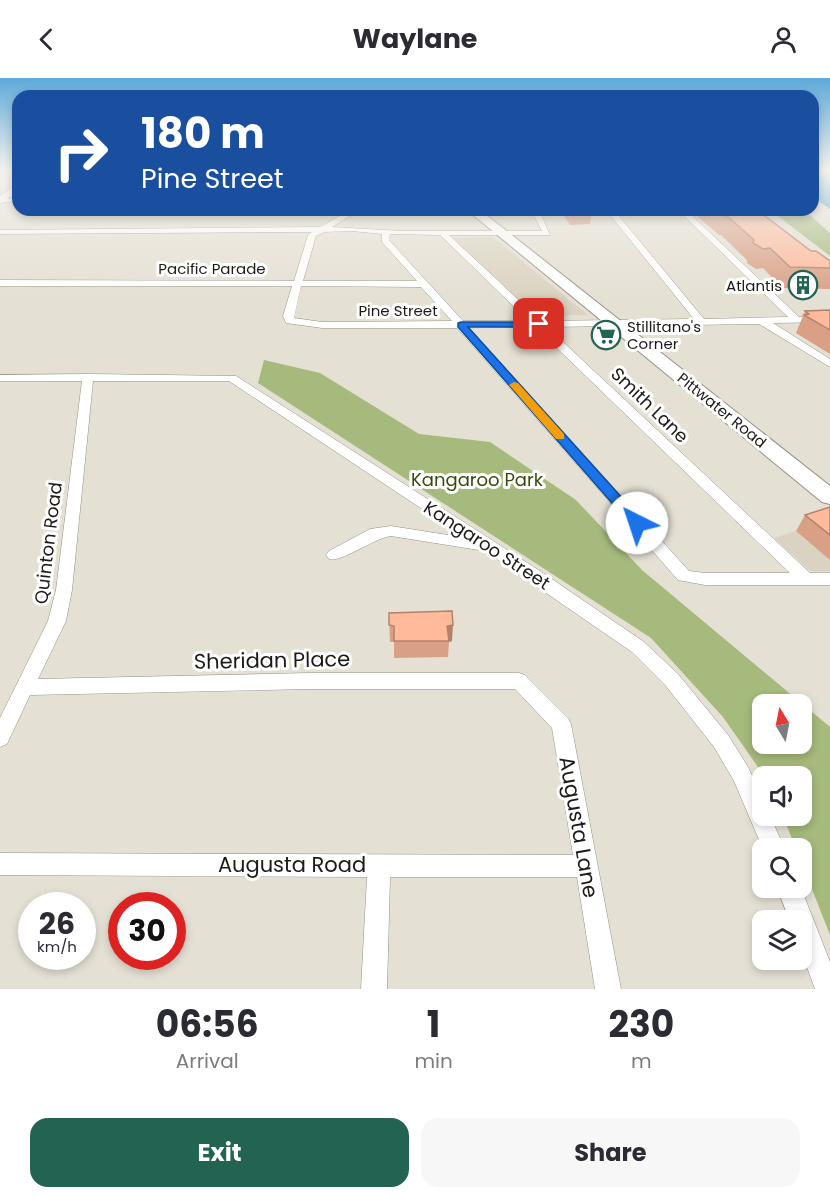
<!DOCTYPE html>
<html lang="en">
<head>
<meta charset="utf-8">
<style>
  body { margin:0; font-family:Poppins,sans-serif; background:#f7f7f7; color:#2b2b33; height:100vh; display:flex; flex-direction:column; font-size:22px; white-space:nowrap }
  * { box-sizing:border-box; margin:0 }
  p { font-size:20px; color:#7c7c81 }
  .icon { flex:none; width:33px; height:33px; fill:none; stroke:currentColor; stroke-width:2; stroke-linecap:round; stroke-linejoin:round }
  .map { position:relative; height:911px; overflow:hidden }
  .details { display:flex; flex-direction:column; background:#fff; flex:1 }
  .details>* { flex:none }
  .hud { position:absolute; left:12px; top:12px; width:807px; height:126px; border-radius:18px; box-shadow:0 3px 9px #0003; background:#1a4fa0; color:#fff; overflow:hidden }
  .needle { width:39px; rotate:350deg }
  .controls { position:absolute; left:752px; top:616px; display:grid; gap:12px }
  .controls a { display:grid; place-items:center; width:60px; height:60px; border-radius:12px; background:#fff; box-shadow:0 3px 9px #0003; font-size:30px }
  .speed { position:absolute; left:18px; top:814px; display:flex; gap:12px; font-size:30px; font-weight:700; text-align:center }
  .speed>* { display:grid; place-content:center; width:78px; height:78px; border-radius:50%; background:#fff; box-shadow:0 3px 9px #0003; line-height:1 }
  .speed small { font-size:15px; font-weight:400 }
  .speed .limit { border:9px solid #d22; background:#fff; color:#111 }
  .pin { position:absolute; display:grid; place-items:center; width:51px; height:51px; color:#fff; margin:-26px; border-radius:12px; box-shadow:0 3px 9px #0006 }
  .me { position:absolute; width:66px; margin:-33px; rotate:319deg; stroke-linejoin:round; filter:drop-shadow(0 0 4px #0008) }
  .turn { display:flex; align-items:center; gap:21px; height:126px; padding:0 30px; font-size:27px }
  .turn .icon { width:78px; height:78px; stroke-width:2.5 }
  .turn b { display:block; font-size:42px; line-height:51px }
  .eta { display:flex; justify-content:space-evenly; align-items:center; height:102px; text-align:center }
  .eta b { font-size:36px; font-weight:700; line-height:42px }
  .button { display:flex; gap:12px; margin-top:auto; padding:12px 30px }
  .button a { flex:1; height:69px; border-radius:18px; background:#236351; color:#fff; font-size:24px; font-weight:700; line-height:69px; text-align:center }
  .button a+a { background:#f7f7f7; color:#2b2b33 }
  header { display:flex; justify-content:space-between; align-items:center; height:78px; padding:0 30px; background:#fff; font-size:27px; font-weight:700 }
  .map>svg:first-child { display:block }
</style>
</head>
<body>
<header><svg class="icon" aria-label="back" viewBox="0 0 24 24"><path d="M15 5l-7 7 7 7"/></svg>Waylane<svg class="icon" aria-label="person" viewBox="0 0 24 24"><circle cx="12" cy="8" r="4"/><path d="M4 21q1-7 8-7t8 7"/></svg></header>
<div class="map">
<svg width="830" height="911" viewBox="0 0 830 911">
  <rect width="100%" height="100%" fill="#e5e0d4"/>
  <path fill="#dbd3c1" d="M 493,159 L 555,210 L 588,237 L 536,238 L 453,160 Z
    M 830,442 L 830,493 L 810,493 L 774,460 Z"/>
  <path fill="#a5ba7c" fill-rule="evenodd" d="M 770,132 L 804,132 L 830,155 L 830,178 Z
    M 264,282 L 320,295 L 419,356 L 490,364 L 576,422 L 642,492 L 830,649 L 830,857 L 801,783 L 801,771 L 796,771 L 783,738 L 801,738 L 801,699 L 765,699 L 723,639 L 651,560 L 258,305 ZM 762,627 L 801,627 L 801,666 L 762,666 Z"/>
  <path fill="#2c9bc3" d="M 813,91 L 830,91 L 830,131 L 813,119 Z"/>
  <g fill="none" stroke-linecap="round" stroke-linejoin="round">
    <g stroke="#959185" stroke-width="1">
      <path id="minor" d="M 0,120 L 18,121 L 18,125 L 0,124 Z
        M 350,132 L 359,132 L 332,149 L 403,153 L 542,153 L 531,132 L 539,132 L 550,157 L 449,157 L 541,243 L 694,241 L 606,132 L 614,132 L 704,241 L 788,239 L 678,132 L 686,132 L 799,239 L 830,238 L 830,244 L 773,245 L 830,281 L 830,289 L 759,246 L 547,249 L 810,495 L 830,495 L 830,507 L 705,507 L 678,502 L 457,250 L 322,250 L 286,245 L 283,238 L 292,208 L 0,208 L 0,202 L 294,203 L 308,157 L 312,154 L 0,156 L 0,152 L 320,149 ZM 352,153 L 382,156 L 382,164 L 417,203 L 303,203 L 316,158 L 324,154 ZM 390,156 L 440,157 L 529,243 L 463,243 L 389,162 ZM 301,208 L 421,209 L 452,243 L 322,244 L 294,240 ZM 535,249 L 790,495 L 705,495 L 689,493 L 469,250 Z
        M 89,296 L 236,298 L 543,495 L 644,564 L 678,596 L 728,657 L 748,689 L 762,719 L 762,738 L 770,738 L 785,771 L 763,771 L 734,703 L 714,669 L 666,608 L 632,574 L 485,473 L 391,458 C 372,461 341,485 329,481 L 326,477 L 329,473 L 370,451 L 391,448 L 466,460 L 229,303 L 93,303 L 72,512 L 66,543 L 38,601 L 309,595 L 519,595 L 525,597 L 568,640 L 571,646 L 621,911 L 595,911 L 577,799 L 390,799 L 387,911 L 361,911 L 367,799 L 0,797 L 0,775 L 573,777 L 552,650 L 515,611 L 309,611 L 30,617 L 7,666 L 0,669 L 0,640 L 48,543 L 56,512 L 82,303 L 0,303 L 0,297 Z
        M 777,810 L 801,810 L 830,884 L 830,911 L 815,911 L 801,873 L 801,843 L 790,843 Z"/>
    </g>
    <g stroke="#959185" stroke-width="1">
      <path id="secondary" d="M 18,105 L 18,113 L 0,126 L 0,118 Z"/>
    </g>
    <g stroke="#959185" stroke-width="2">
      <path id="primary" d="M 467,132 L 480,132 L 830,408 L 830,426 L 822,424 Z"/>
    </g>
    <use href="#minor" fill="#fff" fill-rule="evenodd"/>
    <use href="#secondary" fill="#fff" fill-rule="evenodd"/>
    <use href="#primary" fill="#fff" fill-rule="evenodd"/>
  </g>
  <path fill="#daa085" d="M 560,132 L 592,132 L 590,146 L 570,147 Z
    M 690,132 L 757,132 L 811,173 L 830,183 L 830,211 L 782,210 L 763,190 L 756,191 L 747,185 L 747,182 L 721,157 L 719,157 Z
    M 830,232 L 830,276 L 796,255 L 805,233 Z
    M 830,429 L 830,482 L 796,453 L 805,437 Z
    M 389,535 L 452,563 L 449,564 L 448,579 L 394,580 L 394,564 L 390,564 Z"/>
  <path fill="#b2826c" d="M 453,547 L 452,563 L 449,564 L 447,548 Z"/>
  <path fill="#feba9b" stroke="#b2826c" stroke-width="1.5" d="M 717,132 L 757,132 L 811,173 L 816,173 L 830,183 L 830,190 L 790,189 L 770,170 L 763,171 L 753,165 L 754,162 L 727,138 L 724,138 Z
    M 830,232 L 830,252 L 804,237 L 809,236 L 805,233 Z
    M 830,429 L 830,457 L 805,437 Z
    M 452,533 L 453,547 L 447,548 L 449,563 L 394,563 L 394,548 L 389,547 L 389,535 Z"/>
  <linearGradient id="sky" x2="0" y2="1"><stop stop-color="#5daad9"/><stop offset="0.42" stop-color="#f3f1ec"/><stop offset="1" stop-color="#f3f1ec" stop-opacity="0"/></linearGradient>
  <rect width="830" height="219" fill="url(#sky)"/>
  <path fill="#1a73e8" stroke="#114b97" stroke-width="1.5" d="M 461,244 L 542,244 L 542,248 L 539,249 L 468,249 L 642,442 L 644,445 L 642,448 L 632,448 L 458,249 L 458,245 Z"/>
  <path fill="#f59e0b" d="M 514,304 L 518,305 L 564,356 L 564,361 L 556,361 L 511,309 L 509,307 Z"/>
  <defs>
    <g id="building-ring" transform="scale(1.5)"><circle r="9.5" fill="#fff" stroke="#236351" stroke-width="1.5"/><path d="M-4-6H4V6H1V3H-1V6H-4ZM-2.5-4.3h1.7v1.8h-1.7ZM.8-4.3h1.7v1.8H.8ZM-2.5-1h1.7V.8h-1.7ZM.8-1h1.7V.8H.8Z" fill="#236351"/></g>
    <g id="supermarket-ring" transform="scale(1.5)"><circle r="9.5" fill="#fff" stroke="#236351" stroke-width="1.5"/><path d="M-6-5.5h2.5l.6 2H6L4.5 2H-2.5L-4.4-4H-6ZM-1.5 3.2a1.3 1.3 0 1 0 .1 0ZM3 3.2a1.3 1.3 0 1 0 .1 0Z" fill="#236351"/></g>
  </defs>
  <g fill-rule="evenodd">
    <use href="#building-ring" x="803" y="207"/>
    <use href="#supermarket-ring" x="606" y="257"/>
  </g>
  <g text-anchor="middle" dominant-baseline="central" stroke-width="6" stroke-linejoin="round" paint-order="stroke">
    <g font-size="15" fill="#1c1a16" stroke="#fff">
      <text x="212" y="190">Pacific Parade</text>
      <text x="398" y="232">Pine Street</text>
      <text transform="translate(722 332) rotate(39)">Pittwater Road</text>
    </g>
    <g font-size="15" fill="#1c1a16" stroke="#fff" text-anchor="end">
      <text x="782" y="207">Atlantis</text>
      <text x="627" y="248" text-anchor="start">Stillitano's<tspan x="627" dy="17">Corner</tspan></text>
    </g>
    <g font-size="18" fill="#1c1a16" stroke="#fff">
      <text transform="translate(650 327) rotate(44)">Smith Lane</text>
      <text transform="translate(48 465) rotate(-83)">Quinton Road</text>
      <text transform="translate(487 467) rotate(33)">Kangaroo Street</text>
    </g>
    <g font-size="18" fill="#39490b" stroke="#fff">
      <text x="477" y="401">Kangaroo Park</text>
    </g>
    <g font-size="21" fill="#1c1a16" stroke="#fff">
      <text transform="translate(272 582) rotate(-1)">Sheridan Place</text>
      <text transform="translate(579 749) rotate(80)">Augusta Lane</text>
      <text x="292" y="786">Augusta Road</text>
    </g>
  </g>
</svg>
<div class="controls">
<a><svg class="needle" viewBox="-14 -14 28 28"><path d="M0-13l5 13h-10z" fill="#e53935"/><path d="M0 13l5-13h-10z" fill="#7c7c81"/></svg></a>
<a><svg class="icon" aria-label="sound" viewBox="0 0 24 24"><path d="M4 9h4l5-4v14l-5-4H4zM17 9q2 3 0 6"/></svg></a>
<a><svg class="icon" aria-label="search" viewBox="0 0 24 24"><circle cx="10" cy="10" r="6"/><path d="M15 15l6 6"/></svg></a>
<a><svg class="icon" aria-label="layers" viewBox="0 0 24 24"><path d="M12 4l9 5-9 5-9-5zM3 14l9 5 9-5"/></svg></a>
</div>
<div class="speed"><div>26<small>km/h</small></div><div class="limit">30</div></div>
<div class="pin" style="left:539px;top:246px;background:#d93025"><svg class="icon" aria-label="arrive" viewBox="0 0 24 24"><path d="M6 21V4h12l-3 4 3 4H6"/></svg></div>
<svg class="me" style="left:637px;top:445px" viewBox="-20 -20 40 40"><circle r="19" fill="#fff"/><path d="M0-13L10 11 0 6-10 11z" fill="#1a73e8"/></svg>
<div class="hud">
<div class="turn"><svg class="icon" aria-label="right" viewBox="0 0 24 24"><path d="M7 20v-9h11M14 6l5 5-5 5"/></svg><div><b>180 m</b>Pine Street</div></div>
</div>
</div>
<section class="details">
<div class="eta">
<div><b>06:56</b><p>Arrival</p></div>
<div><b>1</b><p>min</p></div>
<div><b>230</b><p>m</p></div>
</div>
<div class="button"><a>Exit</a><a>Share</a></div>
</section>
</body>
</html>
